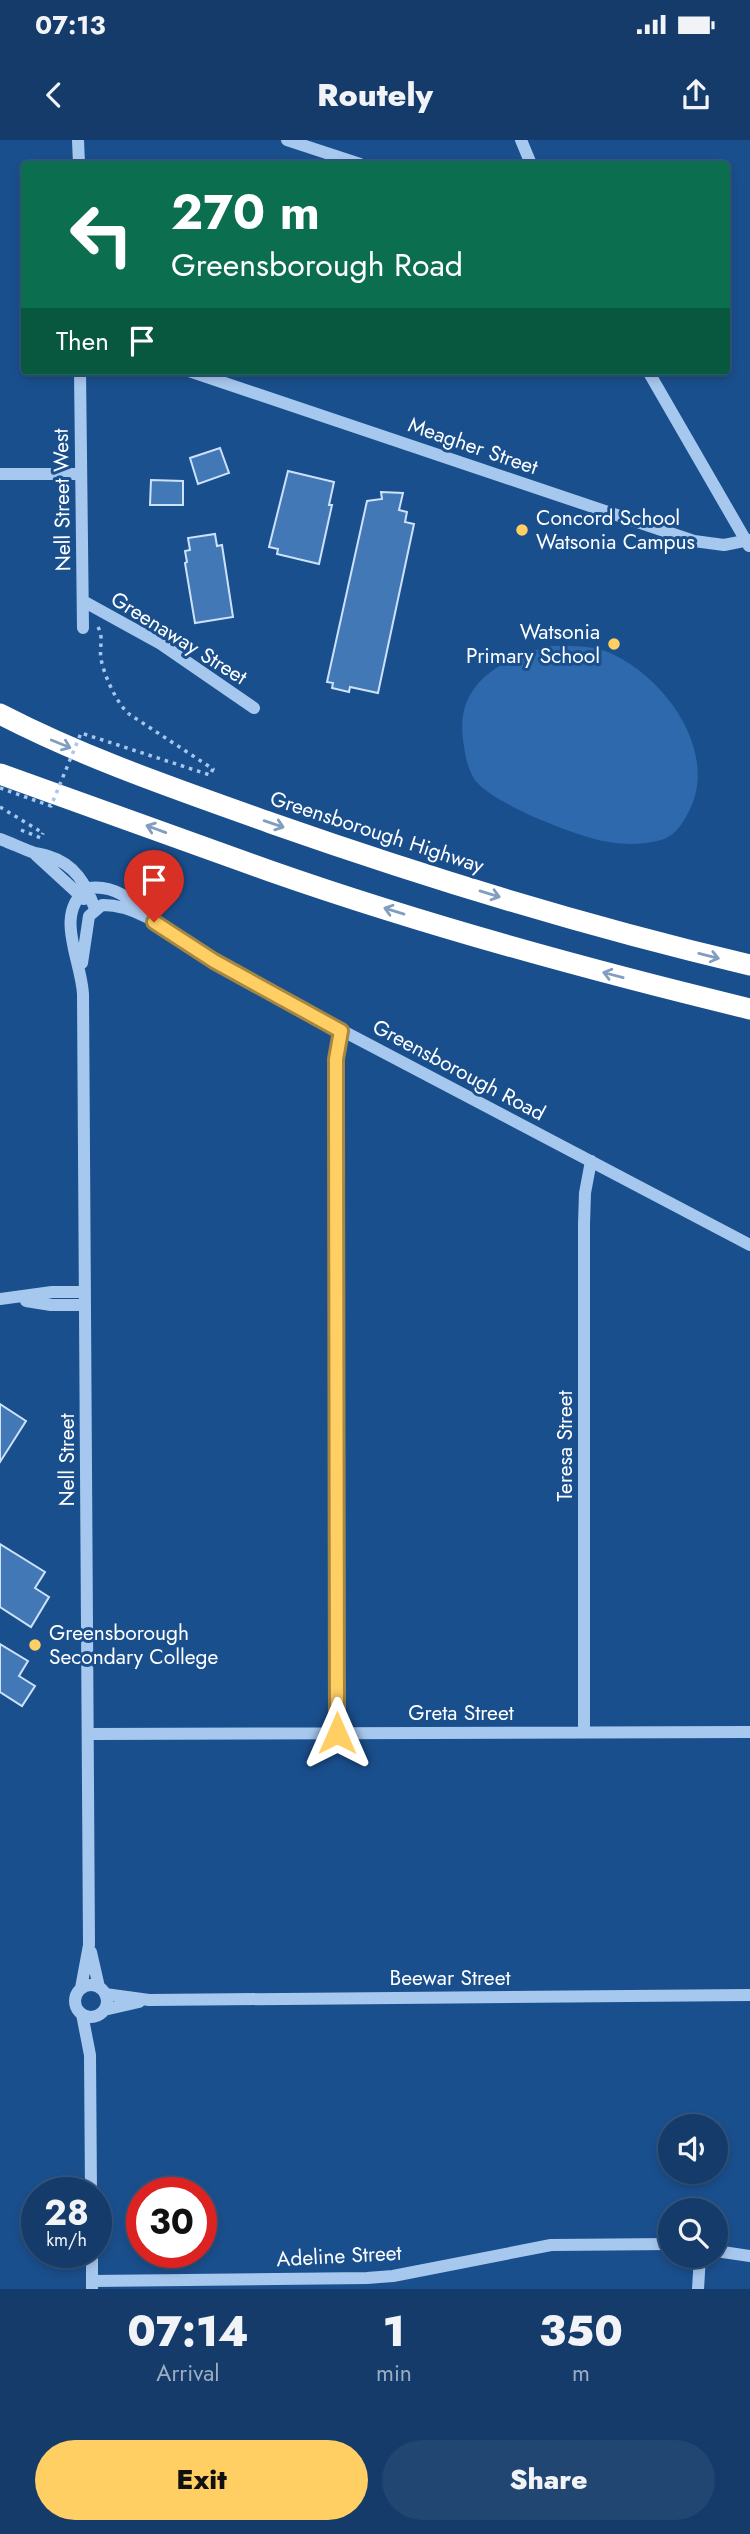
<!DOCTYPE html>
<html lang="en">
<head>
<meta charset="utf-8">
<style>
  body { margin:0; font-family:Jost,sans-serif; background:#214672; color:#f1f3f6; height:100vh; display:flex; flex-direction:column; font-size:26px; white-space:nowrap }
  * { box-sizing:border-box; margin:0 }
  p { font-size:23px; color:#9dadc1 }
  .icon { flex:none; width:38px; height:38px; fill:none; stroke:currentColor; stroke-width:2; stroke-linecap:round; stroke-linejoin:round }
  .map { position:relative; height:2149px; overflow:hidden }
  .side { display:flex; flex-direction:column; background:#143b6a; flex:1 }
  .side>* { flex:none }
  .top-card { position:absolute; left:21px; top:21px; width:709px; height:214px; border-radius:7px; box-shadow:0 4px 10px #0003,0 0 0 2px #33557e; background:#0b6e4f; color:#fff; overflow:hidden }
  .controls { position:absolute; left:658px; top:1974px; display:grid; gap:14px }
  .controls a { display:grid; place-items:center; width:70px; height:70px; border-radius:50%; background:#143b6a; box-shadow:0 4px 10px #0003,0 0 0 2px #33557e; font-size:35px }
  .speed { position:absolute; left:21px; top:2037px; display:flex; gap:14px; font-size:35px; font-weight:700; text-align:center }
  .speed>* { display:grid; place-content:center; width:91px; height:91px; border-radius:50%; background:#143b6a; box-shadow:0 4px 10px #0003,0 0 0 2px #33557e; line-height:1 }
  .speed small { font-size:18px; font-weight:400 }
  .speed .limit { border:10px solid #d22; background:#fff; color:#111 }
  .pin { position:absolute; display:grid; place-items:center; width:60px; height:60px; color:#fff; margin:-72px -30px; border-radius:50% 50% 50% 0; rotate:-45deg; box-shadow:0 0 7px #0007 }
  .pin .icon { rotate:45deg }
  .me { position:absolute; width:77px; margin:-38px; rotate:0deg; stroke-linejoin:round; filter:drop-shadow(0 0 5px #0008) }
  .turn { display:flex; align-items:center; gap:24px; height:147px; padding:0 35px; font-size:32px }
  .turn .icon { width:91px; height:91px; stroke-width:2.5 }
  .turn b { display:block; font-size:49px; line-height:60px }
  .then { display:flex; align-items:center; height:66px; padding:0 35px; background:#0003; gap:14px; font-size:26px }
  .eta { display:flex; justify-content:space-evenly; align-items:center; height:119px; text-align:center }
  .eta b { font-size:42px; font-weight:800; line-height:49px }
  .primary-button { display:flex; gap:14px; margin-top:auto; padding:14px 35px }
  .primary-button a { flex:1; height:80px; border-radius:42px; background:#ffcf64; color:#111; font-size:28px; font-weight:800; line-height:80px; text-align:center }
  .primary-button a+a { background:#214672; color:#f1f3f6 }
  .status { display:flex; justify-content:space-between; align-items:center; height:49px; padding:0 35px; background:#143b6a; direction:ltr }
  .status svg { height:19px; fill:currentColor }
  header { display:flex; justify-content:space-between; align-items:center; height:91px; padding:0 35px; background:#143b6a; font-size:32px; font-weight:800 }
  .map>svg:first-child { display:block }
</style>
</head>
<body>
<div class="status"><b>07:13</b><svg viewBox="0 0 49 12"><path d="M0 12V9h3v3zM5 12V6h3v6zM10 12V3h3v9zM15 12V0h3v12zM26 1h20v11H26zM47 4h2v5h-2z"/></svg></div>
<header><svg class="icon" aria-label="back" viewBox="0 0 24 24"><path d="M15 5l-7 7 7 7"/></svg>Routely<svg class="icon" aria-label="share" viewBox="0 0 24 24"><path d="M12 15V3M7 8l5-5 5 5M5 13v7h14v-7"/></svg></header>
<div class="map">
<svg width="750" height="2149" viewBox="0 0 750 2149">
  <rect width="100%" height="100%" fill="#1a4f8d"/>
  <path fill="#2d69ac" d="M 551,506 C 569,506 591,505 608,512 C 665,536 722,614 687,675 C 682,685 673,697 661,700 C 642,705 623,705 603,701 C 574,695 493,664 475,640 C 467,628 465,614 463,600 C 455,542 503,518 551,506 Z"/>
  <path fill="#4378b6" stroke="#cde2fa" stroke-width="2" d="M 220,308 L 229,333 L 198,344 L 190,318 Z
    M 288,331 L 334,342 L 329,365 L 332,365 L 319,424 L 277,414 L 278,409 L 269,407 Z
    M 151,340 L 183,341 L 183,365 L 150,365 Z
    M 381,352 L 403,353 L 399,370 L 407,372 L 405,382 L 414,384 L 378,553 L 350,547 L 349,552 L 332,548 L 333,543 L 327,542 L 367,361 L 382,359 Z
    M 215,394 L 217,406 L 222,405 L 233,477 L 195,483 L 185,423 L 187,422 L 185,411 L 190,410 L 188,398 Z
    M 0,1264 L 26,1281 L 0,1322 Z
    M 0,1404 L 45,1432 L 35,1448 L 49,1457 L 31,1487 L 0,1467 Z
    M 0,1504 L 28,1521 L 19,1536 L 35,1546 L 22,1566 L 0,1552 Z"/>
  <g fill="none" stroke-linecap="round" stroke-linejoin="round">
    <path stroke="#a7c8ee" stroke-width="3.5" stroke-dasharray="3.5 5" stroke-linecap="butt" d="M 98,487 C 104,498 99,507 101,519 C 104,535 117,564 129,574
      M 0,667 L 43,693
      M 21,690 L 41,698 L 43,693"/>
    <path stroke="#a7c8ee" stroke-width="12" d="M 78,0 L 79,24
      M 287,0 L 360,24
      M 521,0 L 531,24
      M 80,231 L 83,488
      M 189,231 L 694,401 L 724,405 L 750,400
      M 648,231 L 749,406
      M 0,334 L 81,334
      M 83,461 L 161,504 L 254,568
      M 0,699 C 11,703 21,708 32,712 C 37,714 43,714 48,716 C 75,724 86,744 95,769
      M 36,715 L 84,759
      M 82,823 L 89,776 L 102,765 C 142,764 180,800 213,820 C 236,834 260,847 284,860 L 750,1105
      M 0,1159 L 52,1152 L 85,1152
      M 26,1161 L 51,1165 L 85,1165
      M 584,1591 L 584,1084 L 585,1053 L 591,1021
      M 337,1593 L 336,919 L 341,890
      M 88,1594 L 750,1592
      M 91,1812 L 99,1847
      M75 1861a16 16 0 1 1 32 0a16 16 0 1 1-32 0Z
      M 81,1848 L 89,1805 L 83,854 C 81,818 53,774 88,748 C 118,744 134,763 154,782
      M 105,1854 L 149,1860 L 750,1855
      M 104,1870 L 139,1862
      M 82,1874 L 90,1915 L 91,2053
      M 716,2111 L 750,2116
      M 92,2112 L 92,2149
      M 92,2141 L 367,2138 L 393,2136 L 551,2105 L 670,2104
      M 698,2149 L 700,2116"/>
    <path stroke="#fff" stroke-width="21" d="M 0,574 C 87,619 179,650 271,683 C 428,738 588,787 750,825
      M 0,634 C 90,666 180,699 270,731 C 427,786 589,830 750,869"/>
    <path stroke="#a7c8ee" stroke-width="3.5" stroke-dasharray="3.5 5" stroke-linecap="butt" d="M 0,648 L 51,666 L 81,593 L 210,635 L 213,629 L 129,574"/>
  </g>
  <defs><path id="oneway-shaft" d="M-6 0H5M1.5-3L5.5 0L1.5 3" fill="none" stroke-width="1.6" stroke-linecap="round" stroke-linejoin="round" transform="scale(1.75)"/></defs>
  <g stroke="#819ec0">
    <use href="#oneway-shaft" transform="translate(61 604) rotate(22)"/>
    <use href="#oneway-shaft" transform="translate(274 684) rotate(19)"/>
    <use href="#oneway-shaft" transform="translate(156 689) rotate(-160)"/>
    <use href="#oneway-shaft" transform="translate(490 754) rotate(17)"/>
    <use href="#oneway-shaft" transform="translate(394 771) rotate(-163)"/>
    <use href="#oneway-shaft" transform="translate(709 816) rotate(14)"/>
    <use href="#oneway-shaft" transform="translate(613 835) rotate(-165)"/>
  </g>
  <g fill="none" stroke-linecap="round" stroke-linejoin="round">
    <g stroke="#a68741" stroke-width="18">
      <path id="route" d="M 154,782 L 214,821 L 341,891 L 336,919 L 336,966 L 337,1593"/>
    </g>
    <use href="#route" stroke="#ffcf64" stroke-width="12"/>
  </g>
  <g fill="#ffcf64" stroke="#1a4f8d" stroke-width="2.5">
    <circle cx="522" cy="390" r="7"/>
    <circle cx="614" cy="504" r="7"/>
    <circle cx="35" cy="1505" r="7"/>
  </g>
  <g text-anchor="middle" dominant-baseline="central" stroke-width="6" stroke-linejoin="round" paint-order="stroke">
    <g font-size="21" fill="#fff" stroke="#1a4f8d">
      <text transform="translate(473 306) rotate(19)">Meagher Street</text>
      <text transform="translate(62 360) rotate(-91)">Nell Street West</text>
      <text transform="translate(179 498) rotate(32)">Greenaway Street</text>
      <text transform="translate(377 692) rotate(18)">Greensborough Highway</text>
      <text transform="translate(459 930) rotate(28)">Greensborough Road</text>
      <text transform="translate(565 1306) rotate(-90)">Teresa Street</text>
      <text transform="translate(67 1320) rotate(-90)">Nell Street</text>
      <text x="461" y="1573">Greta Street</text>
      <text x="450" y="1838">Beewar Street</text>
      <text transform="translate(339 2116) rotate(-3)">Adeline Street</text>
    </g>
    <g font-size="21" fill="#fff" stroke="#1a4f8d" text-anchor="start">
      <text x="536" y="378">Concord School<tspan x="536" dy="24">Watsonia Campus</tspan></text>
      <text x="600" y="492" text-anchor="end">Watsonia<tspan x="600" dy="24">Primary School</tspan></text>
      <text x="49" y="1493">Greensborough<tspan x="49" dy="24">Secondary College</tspan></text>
    </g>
  </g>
</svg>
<div class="controls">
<a><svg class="icon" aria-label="sound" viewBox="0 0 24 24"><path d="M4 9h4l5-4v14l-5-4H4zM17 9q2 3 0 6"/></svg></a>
<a><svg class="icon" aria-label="search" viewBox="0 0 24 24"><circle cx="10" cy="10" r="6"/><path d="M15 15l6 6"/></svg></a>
</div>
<div class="speed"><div>28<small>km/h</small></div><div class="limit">30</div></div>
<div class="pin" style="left:154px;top:782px;background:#d93025"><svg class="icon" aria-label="arrive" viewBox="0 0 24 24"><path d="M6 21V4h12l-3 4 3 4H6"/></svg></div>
<svg class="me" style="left:337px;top:1593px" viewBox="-20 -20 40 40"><path d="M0-17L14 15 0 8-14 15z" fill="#ffcf64" stroke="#fff" stroke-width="4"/></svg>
<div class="top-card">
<div class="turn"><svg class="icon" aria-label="left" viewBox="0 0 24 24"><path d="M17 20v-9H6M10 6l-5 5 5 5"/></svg><div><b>270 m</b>Greensborough Road</div></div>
<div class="then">Then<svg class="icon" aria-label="arrive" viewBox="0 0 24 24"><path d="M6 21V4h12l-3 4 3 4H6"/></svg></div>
</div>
</div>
<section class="side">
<div class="eta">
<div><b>07:14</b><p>Arrival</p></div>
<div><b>1</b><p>min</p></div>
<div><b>350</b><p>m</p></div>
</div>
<div class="primary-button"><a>Exit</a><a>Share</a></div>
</section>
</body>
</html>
